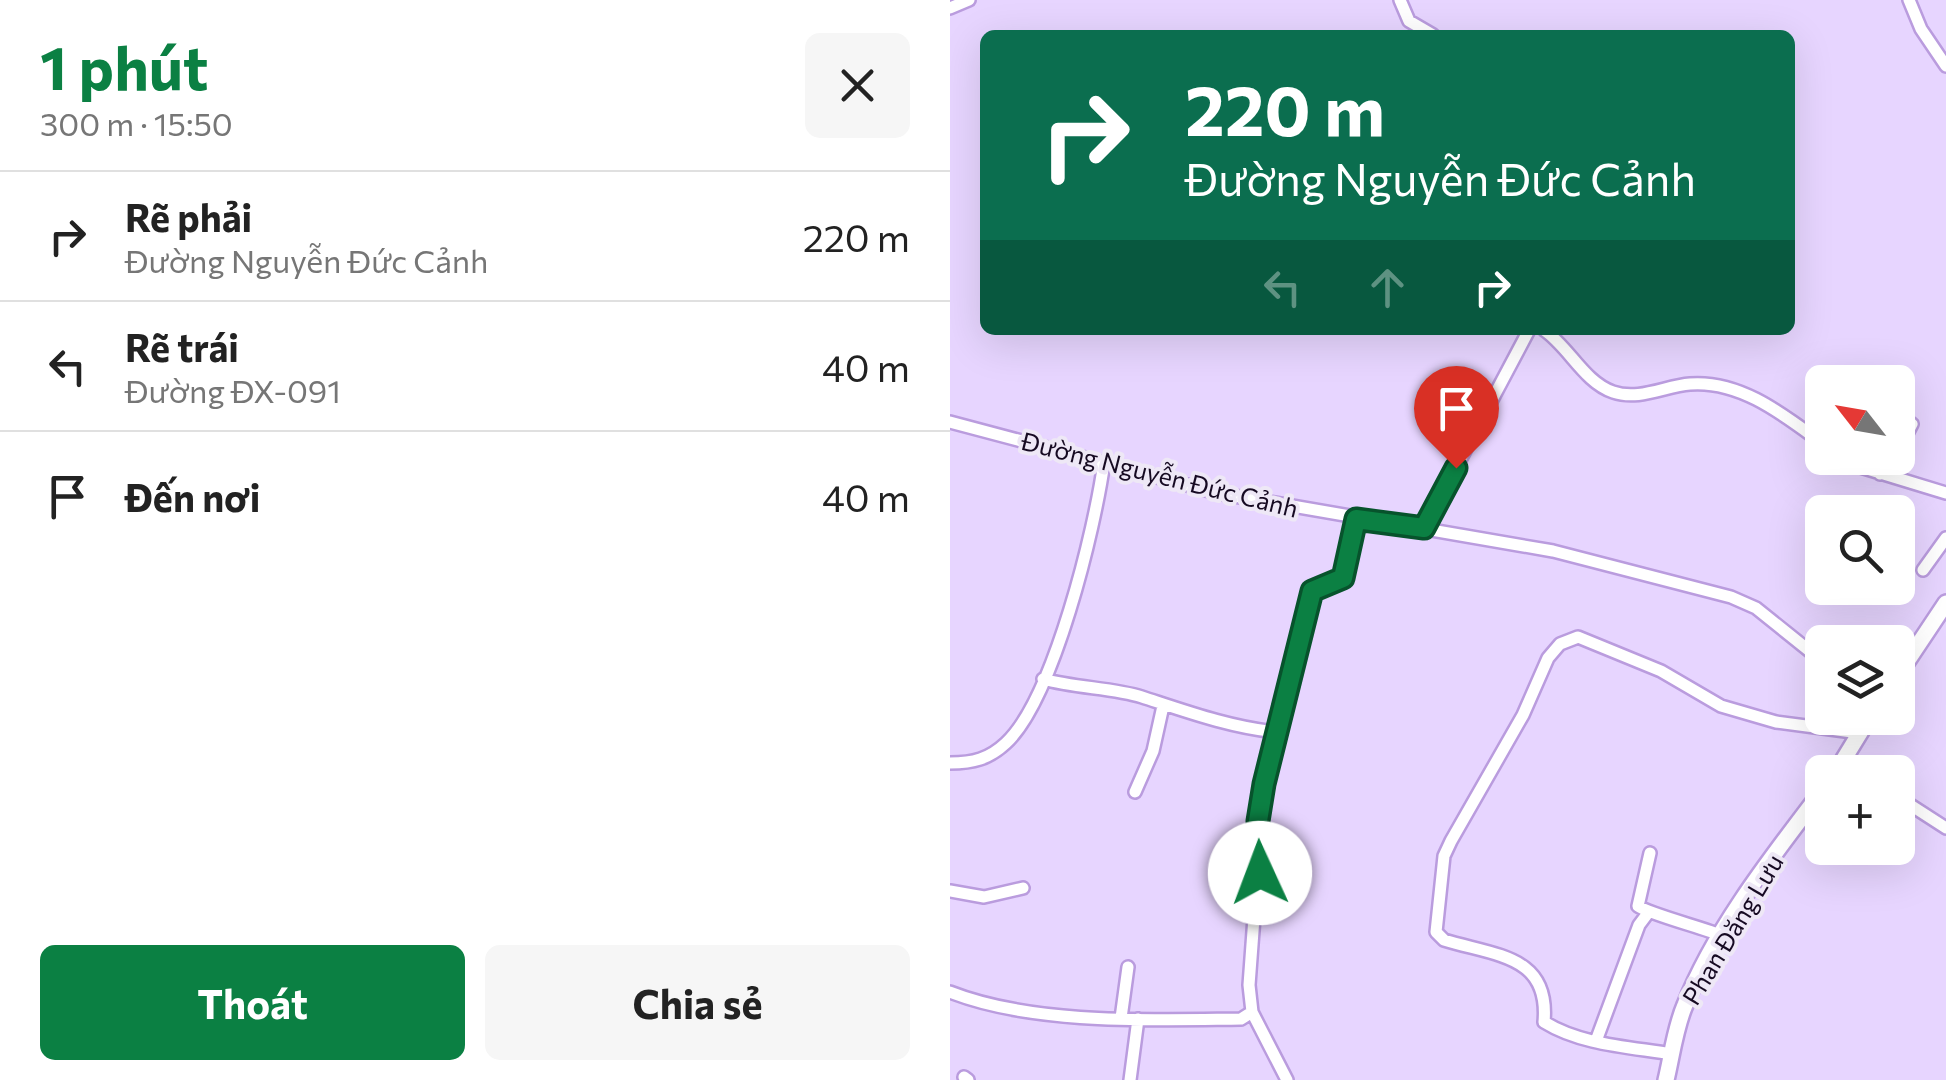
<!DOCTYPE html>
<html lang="vi">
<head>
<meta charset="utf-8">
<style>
  body { margin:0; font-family:Commissioner,sans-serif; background:#f6f6f6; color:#222; height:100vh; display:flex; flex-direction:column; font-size:38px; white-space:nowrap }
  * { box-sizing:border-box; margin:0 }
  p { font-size:32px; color:#767676 }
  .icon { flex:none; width:55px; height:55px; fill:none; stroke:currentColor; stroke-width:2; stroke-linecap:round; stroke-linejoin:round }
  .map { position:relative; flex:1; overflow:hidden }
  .panel { display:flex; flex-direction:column; background:#fff; width:950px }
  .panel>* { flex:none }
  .hud { position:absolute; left:30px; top:30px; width:815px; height:305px; border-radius:15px; box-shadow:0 10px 40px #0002; background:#0b6e4f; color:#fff; overflow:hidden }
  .needle { width:65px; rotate:301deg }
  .tools { position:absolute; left:855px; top:365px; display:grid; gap:20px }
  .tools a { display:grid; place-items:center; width:110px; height:110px; border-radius:15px; background:#fff; box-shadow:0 10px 40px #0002; font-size:50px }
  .pin { position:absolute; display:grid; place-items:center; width:85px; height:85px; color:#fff; margin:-102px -42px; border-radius:50% 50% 50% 0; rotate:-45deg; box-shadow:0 0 10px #0007 }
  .pin .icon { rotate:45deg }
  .me { position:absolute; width:110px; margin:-55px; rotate:358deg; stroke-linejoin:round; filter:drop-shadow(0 0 8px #0008) }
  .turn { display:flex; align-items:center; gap:35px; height:210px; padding:0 40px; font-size:45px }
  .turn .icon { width:130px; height:130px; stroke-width:2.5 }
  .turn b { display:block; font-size:70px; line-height:85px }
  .lanes { display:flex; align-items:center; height:95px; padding:0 40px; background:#0003; justify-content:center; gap:50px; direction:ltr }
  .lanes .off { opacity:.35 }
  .round { display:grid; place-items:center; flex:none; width:105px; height:105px; border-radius:15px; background:#f6f6f6 }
  .headline { display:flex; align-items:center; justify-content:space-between; height:170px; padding:0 40px }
  h1 { font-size:60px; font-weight:700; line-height:75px; color:#0b8043 }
  .primary-button { display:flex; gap:20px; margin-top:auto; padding:20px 40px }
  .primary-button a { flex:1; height:115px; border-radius:15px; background:#0b8043; color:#fff; font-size:40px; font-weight:700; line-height:115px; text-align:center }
  .primary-button a+a { background:#f6f6f6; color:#222 }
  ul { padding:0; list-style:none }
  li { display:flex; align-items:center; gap:30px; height:130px; padding:0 40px; border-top:2px solid #e0e0e0 }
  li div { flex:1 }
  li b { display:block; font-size:38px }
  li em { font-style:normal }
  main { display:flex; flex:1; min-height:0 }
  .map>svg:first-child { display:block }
</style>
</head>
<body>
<main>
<section class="panel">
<div class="headline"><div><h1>1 phút</h1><p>300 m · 15:50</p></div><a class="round"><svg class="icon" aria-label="close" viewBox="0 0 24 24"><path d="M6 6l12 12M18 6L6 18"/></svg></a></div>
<ul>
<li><svg class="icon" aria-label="right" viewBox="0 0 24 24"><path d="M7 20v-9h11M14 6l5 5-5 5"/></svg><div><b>Rẽ phải</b><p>Đường Nguyễn Đức Cảnh</p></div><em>220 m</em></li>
<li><svg class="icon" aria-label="left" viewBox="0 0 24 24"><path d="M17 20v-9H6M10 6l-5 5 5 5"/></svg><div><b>Rẽ trái</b><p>Đường ĐX-091</p></div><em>40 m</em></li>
<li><svg class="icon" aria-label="arrive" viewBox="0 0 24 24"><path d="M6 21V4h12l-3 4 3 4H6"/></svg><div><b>Đến nơi</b></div><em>40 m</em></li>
</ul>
<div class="primary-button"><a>Thoát</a><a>Chia sẻ</a></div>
</section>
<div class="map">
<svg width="996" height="1080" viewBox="0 0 996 1080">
  <rect width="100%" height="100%" fill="#e7d5ff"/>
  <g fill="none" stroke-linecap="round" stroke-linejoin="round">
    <g stroke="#ba9cde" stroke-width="16">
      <path id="minor" d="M 450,0 L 459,21 L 483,35
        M 959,0 L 971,29 L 996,66
        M 0,8 L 19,0
        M 594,330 C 619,347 634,382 663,392 C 689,401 715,386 740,384 C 791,380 835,416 872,443
        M 948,414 L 962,424 L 948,451
        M 0,422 L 267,493 L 603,551 L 781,597 L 806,608 L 872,661
        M 893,458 L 904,465 L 996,493
        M 930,474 L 943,458
        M 474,528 L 579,330
        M 973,570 L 996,538
        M 93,679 C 125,688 164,688 192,697 C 235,711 282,728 327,732
        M 894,762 L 911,772
        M 0,763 C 23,763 39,759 56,743 C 104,698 145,528 154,462
        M 185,792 L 203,751 L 213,706
        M 948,797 L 996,828
        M 700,853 L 688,906 C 699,914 754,928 773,936
        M 278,858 L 310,855
        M 0,891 L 34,897 L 73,888
        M 0,992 C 84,1025 202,1020 291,1019 L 302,1012
        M 171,1018 L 178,967
        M 646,1041 L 689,925 L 698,913
        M 722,1054 C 680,1047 631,1045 594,1022 C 600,955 546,956 494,940 L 486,932 L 494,856 L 501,841 L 573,715 L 598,658 L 610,644 L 628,637 L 711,671 L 771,706 L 826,722 L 910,733
        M 14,1077 L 18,1080
        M 180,1080 L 188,1019
        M 337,1080 L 302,1012 L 299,985 L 314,783 L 358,603 L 362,591 L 393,578 L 406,519"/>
    </g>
    <g stroke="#ba9cde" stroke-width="20">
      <path id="tertiary" d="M 948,675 L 996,603
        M 886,772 L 919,718
        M 716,1080 C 722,1055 725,1028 735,1005 C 764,930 824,854 872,791"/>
    </g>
    <use href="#minor" stroke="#fff" stroke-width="11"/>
    <use href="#tertiary" stroke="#fff" stroke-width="15"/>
  </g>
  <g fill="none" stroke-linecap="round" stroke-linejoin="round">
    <g stroke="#07532c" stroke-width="25">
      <path id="route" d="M 310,873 L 308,821 L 314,784 L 362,591 L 393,578 L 406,519 L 474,528 L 506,468"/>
    </g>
    <use href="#route" stroke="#0b8043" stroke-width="18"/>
  </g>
  <g text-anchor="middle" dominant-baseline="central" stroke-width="8" stroke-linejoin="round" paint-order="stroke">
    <g font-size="25" fill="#160a22" stroke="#eee8f6">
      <text transform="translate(210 474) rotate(14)">Đường Nguyễn Đức Cảnh</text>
      <text transform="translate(782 929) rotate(-59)">Phan Đăng Lưu</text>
    </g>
  </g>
</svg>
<div class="tools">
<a><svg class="needle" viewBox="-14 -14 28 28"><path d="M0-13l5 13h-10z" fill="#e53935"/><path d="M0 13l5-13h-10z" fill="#767676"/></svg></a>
<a><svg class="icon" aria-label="search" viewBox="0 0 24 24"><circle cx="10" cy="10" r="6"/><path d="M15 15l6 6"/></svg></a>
<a><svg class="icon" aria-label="layers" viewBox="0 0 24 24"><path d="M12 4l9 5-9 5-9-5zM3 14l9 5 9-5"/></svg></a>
<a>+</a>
</div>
<div class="pin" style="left:506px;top:468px;background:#d93025"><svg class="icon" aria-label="arrive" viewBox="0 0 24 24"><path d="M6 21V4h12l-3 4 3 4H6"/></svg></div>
<svg class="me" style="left:310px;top:873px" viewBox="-20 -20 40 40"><circle r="19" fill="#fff"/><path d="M0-13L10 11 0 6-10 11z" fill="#0b8043"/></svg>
<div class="hud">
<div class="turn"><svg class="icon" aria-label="right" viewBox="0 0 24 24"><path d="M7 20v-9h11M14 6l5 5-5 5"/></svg><div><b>220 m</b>Đường Nguyễn Đức Cảnh</div></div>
<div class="lanes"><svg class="icon off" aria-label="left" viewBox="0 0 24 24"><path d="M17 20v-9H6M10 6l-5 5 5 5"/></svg><svg class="icon off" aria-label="ahead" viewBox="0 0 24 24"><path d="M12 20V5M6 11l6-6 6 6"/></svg><svg class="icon" aria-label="right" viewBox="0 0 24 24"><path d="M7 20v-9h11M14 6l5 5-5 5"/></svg></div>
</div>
</div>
</main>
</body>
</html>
